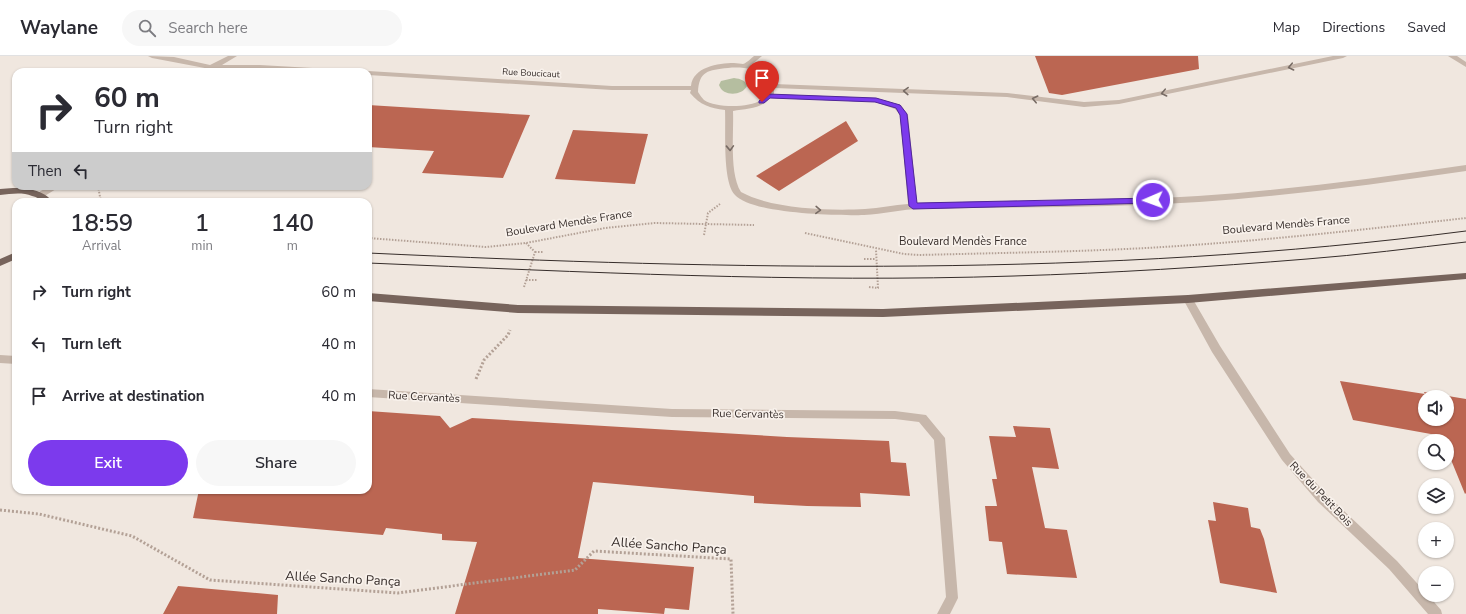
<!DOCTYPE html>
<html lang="en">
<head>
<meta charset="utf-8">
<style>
  body { margin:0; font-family:"Nunito Sans",sans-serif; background:#f7f7f7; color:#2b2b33; height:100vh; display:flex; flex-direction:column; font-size:15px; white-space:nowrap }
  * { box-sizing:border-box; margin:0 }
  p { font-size:13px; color:#7c7c81 }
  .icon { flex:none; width:22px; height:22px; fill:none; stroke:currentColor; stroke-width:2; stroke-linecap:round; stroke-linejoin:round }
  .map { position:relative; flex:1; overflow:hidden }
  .sheet { position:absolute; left:12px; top:142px; width:360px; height:296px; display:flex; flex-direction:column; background:#fff; border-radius:12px; box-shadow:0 1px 3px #0004 }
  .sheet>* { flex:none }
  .banner { position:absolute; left:12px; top:12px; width:360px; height:122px; border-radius:12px; box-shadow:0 1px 3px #0004; background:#fff; color:#2b2b33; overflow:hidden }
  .controls { position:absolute; left:1418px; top:334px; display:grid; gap:8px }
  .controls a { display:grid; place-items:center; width:36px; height:36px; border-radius:50%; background:#fff; box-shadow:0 1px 3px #0004; font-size:20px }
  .pin { position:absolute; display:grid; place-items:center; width:34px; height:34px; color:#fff; margin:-41px -17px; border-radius:50% 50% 50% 0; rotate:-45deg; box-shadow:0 0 4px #0007 }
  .pin .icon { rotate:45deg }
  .me { position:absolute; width:44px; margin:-22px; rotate:268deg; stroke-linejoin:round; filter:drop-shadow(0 0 3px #0008) }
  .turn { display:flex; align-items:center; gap:14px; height:84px; padding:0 16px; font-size:18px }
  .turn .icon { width:52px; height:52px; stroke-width:2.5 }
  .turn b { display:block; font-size:28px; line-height:34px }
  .then { display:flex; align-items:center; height:38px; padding:0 16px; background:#0003; gap:8px; font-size:15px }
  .eta { display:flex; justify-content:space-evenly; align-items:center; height:68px; text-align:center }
  .eta b { font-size:24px; font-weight:600; line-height:28px }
  .primary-button { display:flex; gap:8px; margin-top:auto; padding:8px 16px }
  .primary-button a { flex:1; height:46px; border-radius:24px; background:#7c3aed; color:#fff; font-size:16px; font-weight:600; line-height:46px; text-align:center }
  .primary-button a+a { background:#f7f7f7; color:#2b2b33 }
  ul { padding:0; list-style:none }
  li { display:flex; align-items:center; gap:12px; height:52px; padding:0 16px }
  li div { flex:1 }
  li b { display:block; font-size:15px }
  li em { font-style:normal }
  header { display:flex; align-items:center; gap:24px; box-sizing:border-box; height:56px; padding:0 20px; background:#fff; border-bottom:1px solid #e1e1e2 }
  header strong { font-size:19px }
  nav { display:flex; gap:22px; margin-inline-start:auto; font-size:14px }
  .search { width:280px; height:36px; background:#f7f7f7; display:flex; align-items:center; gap:10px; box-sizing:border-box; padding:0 14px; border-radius:22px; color:#7c7c81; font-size:15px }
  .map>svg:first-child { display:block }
</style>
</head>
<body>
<header>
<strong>Waylane</strong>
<div class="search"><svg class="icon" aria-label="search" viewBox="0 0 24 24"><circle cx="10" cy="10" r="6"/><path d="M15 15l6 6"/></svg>Search here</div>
<nav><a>Map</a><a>Directions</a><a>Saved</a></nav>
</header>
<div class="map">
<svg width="1466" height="558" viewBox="0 0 1466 558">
  <rect width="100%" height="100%" fill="#f0e7df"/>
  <path fill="#b5bea0" d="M 734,22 C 741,23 745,24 747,30 C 742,40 723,41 719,29 L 721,25 Z"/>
  <path fill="#bb6652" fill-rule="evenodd" d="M 1035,0 L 1198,0 L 1199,13 L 1062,39 L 1049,37 Z
    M 368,49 L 530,59 L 503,122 L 422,117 L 434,95 L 368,91 Z
    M 846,65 L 858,85 L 779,135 L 756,120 Z
    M 573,74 L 648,78 L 635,128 L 555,123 Z
    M 1340,325 L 1425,338 L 1424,336 L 1466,343 L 1466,437 L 1465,438 L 1447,394 L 1447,385 L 1444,385 L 1442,380 L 1353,364 ZM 1425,341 L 1447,341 L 1447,363 L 1425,363 Z
    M 368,355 L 440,360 L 450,372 L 472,362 L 787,381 L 889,385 L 891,406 L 906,407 L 910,440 L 860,437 L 861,451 L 807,450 L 754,447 L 754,440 L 593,426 L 578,502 L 694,511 L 689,554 L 665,552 L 664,558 L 598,553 L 598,558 L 455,558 L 477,486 L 442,484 L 442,478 L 386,472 L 383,479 L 193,462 L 199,434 L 368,434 Z
    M 1013,370 L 1050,372 L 1059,413 L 1032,411 L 1045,472 L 1067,474 L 1077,522 L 1007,518 L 1002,486 L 989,485 L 985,450 L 997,450 L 992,423 L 997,423 L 989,380 L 1016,381 Z
    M 1213,446 L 1248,452 L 1251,471 L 1260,473 L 1264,483 L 1277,537 L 1220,527 L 1208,464 L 1216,465 Z
    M 178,530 L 278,539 L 277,558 L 163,558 Z"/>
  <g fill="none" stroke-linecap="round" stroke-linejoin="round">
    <path stroke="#b3a196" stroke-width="2" stroke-dasharray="1.5 1.5" stroke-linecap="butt" d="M 98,130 L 101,146
      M 805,177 L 904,198 L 919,199 C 995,197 1071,196 1146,192 C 1253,186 1360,174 1466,162
      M 704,179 L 708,157 L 720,148
      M 368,182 L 486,191 L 526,187 L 605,172 L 655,167 L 754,169
      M 535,196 L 544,196
      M 864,203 L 876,203
      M 526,224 L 537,224
      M 524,231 L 535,196 L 526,187
      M 869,231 L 878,232 L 876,194"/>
    <path stroke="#b3a196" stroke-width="3" stroke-dasharray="2 2" stroke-linecap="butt" d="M 476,323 L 484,304 L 508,279 L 510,274
      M 0,454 L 39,458 L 132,480 L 210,524 L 398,537 L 575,514 L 594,495 L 731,503 L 733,558"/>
    <path fill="#c7b7ab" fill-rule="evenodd" d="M 148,0 L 174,1 L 210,9 L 228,0 L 237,0 L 222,9 L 260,9 L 347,14 L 351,16 L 210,13 L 152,2 Z
      M 754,0 L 762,0 L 751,9 C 761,12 772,16 774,28 L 1007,37 L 1084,46 L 1119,44 L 1333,0 L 1347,0 L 1343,2 L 1119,48 L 1084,51 L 1007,41 L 774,32 L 774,38 L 876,42 L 901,49 L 908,59 L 917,147 C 1011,144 1105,146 1198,140 C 1288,134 1377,122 1466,109 L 1466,115 C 1377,128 1288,140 1199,146 C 1106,152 1014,151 921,153 C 902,153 883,158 864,159 C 838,160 752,158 735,139 C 722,126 726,73 725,54 C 710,52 700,49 690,37 L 691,34 L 612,34 L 368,19 L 368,16 L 365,16 L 368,15 L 612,30 L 691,30 C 693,11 718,7 734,7 C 737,7 741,8 743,8 C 747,7 751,2 754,0 ZM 728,12 C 739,11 760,11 766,24 C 767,28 767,33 767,37 C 765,39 763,42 761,44 C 749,52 716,52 704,44 C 702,42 700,39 698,36 C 699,15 708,14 728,12 ZM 770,42 L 875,46 L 895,53 L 900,59 L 908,148 C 894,149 880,152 865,153 C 831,155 771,153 741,136 C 729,117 734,77 733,55 C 746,53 761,53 770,42 Z
      M 1448,0 L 1457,0 L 1466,6 L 1466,11 Z
      M 50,130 L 61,130 L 43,141 L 37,141 L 36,139 L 37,137 Z
      M 1188,239 L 1191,240 L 1220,290 L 1290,398 L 1326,438 L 1397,505 L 1425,536 L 1425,539 L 1428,539 L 1441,554 L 1442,558 L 1428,558 L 1389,513 L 1318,446 L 1282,404 L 1212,296 L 1183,243 Z
      M 0,299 L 16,300 L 16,308 L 0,307 Z
      M 368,333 L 672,353 L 895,355 L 926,359 L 945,382 L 958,542 L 950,558 L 937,558 L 946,541 L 934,384 L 919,366 L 895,363 L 672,361 L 368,341 Z"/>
    <path fill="#77645c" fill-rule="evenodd" d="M 13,132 C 27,132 44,134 53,146 C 41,146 43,143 32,140 C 22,136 11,138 0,139 L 0,133 Z
      M 16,196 L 16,203 L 0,210 L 0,203 Z
      M 1466,217 L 1466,223 L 1188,247 L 883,261 L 518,257 L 368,245 L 368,237 L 518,249 L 883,253 L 1188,239 Z"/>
    <path stroke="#362d2a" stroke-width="1" d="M 368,197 C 734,214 1102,222 1466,175
      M 368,207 C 583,216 799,227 1014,220 C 1112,217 1209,211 1307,203 C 1360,199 1413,192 1466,186"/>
  </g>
  <defs><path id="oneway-chevron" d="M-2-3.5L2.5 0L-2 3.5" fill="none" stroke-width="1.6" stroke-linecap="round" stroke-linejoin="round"/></defs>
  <g stroke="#776b64">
    <use href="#oneway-chevron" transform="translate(1291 11) rotate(168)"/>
    <use href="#oneway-chevron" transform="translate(906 35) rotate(-178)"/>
    <use href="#oneway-chevron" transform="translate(1164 37) rotate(168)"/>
    <use href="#oneway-chevron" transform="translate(1035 43) rotate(-167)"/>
    <use href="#oneway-chevron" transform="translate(730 92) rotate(88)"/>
    <use href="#oneway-chevron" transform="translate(818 154) rotate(2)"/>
  </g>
  <path fill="#7c3aed" stroke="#51269a" d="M 768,38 L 876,42 L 900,49 L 907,58 L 917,147 L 1153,142 L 1157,144 L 1153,147 L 913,153 L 909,150 L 900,59 L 896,52 L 875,46 L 770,42 L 764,47 L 759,47 L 759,45 Z"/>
  <g text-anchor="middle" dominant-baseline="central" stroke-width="3.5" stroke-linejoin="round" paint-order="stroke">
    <g font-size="9" fill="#362d2a" stroke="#f8f1eb">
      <text transform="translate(531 17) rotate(3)">Rue Boucicaut</text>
    </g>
    <g font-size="11" fill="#362d2a" stroke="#f8f1eb">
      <text transform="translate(569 167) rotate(-9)">Boulevard Mendès France</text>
      <text transform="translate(1286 169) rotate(-5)">Boulevard Mendès France</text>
      <text x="963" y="185">Boulevard Mendès France</text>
      <text transform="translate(424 341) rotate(3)">Rue Cervantès</text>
      <text transform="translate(748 358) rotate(1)">Rue Cervantès</text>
      <text transform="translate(1321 438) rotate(46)">Rue du Petit Bois</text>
    </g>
    <g font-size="13" fill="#362d2a" stroke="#f8f1eb">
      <text transform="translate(669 490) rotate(4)">Allée Sancho Pança</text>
      <text transform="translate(343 523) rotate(3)">Allée Sancho Pança</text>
    </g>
  </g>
</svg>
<div class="controls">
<a><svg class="icon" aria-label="sound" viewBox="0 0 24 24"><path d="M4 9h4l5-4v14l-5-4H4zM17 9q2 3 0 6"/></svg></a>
<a><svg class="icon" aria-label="search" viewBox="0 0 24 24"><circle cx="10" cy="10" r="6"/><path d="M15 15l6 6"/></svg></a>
<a><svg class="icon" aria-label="layers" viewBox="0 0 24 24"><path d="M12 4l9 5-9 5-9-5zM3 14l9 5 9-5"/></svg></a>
<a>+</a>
<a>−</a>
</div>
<div class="pin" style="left:762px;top:46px;background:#d93025"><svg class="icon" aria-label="arrive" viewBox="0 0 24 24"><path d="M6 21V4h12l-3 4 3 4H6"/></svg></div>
<svg class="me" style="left:1153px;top:144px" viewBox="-20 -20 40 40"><circle r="17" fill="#7c3aed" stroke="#fff" stroke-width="3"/><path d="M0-11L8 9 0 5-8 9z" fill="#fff"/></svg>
<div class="banner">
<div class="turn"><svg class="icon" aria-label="right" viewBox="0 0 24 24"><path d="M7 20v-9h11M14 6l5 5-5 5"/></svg><div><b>60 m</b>Turn right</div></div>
<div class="then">Then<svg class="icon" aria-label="left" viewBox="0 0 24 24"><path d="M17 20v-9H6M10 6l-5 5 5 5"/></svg></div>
</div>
<section class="sheet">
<div class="eta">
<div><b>18:59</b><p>Arrival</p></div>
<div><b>1</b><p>min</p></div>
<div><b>140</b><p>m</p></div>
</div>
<ul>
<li><svg class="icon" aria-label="right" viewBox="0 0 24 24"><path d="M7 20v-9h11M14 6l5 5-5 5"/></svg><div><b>Turn right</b></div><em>60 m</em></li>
<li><svg class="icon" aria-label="left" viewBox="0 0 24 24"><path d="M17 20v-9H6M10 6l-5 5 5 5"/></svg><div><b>Turn left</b></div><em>40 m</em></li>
<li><svg class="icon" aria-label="arrive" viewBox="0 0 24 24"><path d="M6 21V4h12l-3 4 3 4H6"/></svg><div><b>Arrive at destination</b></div><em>40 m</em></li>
</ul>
<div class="primary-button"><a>Exit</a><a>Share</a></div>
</section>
</div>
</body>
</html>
